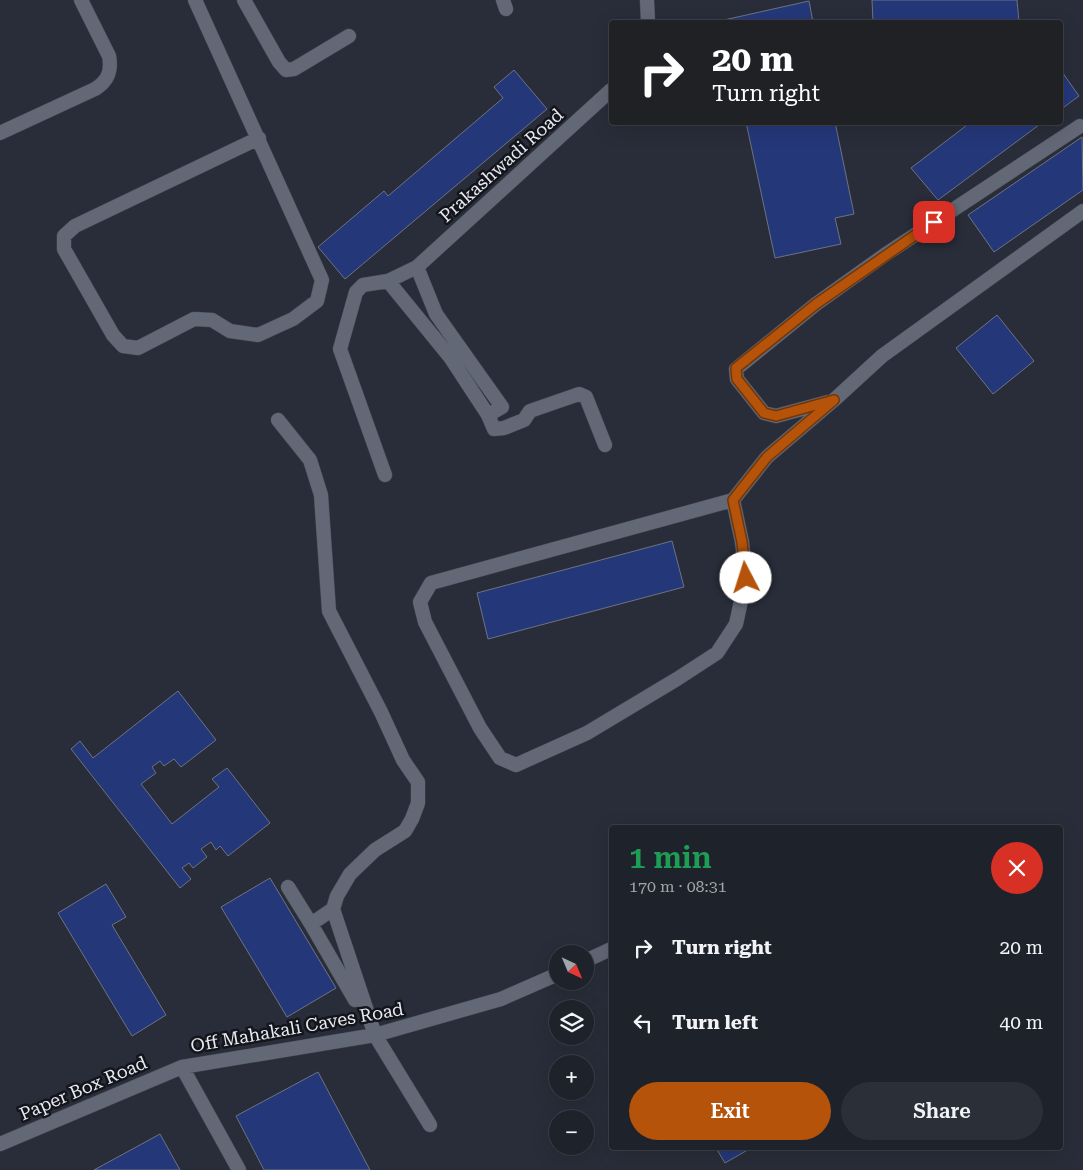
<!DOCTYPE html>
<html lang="en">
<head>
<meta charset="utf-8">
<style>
  body { margin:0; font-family:"Roboto Serif",serif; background:#2b2f37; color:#f1f3f6; height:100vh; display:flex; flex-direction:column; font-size:19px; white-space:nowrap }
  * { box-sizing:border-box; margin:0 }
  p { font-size:16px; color:#a1a4a9 }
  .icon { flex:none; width:28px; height:28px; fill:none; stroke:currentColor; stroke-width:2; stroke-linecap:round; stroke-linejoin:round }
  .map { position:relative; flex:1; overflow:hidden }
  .details { position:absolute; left:609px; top:825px; width:454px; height:325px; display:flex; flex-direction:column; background:#1e222b; border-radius:5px; box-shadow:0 5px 20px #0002,0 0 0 1px #3c3f47 }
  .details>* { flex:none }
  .top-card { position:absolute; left:609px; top:20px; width:454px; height:105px; border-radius:5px; box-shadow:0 5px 20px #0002,0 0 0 1px #3c3f47; background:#202124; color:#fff; overflow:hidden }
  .needle { width:32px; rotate:136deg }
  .buttons { position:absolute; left:549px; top:945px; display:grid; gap:10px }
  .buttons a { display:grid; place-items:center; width:45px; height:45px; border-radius:50%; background:#1e222b; box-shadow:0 5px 20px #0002,0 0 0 1px #3c3f47; font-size:25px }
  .pin { position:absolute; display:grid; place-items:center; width:42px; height:42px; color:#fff; margin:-21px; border-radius:10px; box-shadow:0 2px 8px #0006 }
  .me { position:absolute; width:55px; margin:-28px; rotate:355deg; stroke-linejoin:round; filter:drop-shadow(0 0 4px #0008) }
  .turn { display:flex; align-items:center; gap:18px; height:105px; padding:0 20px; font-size:22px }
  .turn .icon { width:65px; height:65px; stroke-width:2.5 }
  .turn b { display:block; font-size:35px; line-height:42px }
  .round { display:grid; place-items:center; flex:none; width:52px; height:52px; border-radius:26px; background:#2b2f37 }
  .headline { display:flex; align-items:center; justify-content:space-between; height:85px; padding:0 20px }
  h1 { font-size:30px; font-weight:600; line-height:38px; color:#1e9e55 }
  .primary-button { display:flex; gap:10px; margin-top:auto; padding:10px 20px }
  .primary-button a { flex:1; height:58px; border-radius:30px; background:#b45309; color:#fff; font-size:20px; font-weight:600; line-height:58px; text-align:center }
  .primary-button a+a { background:#2b2f37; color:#f1f3f6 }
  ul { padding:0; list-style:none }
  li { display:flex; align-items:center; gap:15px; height:75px; padding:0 20px }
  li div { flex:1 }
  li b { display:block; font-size:19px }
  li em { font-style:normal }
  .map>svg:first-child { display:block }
</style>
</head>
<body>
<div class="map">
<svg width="1083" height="1170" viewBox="0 0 1083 1170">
  <rect width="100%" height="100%" fill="#282d39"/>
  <path fill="#243779" stroke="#6e7381" d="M 872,0 L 1017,0 L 1019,22 L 873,22 Z
    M 809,1 L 813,22 L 725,22 L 724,20 Z
    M 1060,69 L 1079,96 L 1060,110 Z
    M 514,70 L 547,109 L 345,279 L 318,247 L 384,191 L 388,196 L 503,98 L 494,87 Z
    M 746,122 L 835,122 L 854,214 L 835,218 L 841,244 L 775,258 Z
    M 971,122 L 1043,122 L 938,200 L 911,168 Z
    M 1082,137 L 1083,190 L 994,252 L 968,215 Z
    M 997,315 L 1034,361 L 993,394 L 956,348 Z
    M 672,541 L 684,587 L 488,639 L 477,593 Z
    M 178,691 L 216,740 L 181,767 L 174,759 L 164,766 L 160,761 L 152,767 L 156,773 L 141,784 L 172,824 L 219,787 L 212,779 L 227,768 L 270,823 L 228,856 L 220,846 L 216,850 L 211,842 L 201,849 L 207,857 L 193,868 L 189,863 L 182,868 L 191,879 L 180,888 L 71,749 L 80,741 L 93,758 Z
    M 270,878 L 336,988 L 287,1017 L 221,907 Z
    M 106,884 L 126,917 L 112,925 L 166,1015 L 132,1036 L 58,913 Z
    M 318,1072 L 370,1170 L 264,1170 L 236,1116 Z
    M 160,1134 L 180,1170 L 94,1170 Z
    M 716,1148 L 751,1148 L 725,1163 Z"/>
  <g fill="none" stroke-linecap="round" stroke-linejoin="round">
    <g stroke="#444852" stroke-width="15">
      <path id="service" d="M 244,0 L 279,62 L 286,70 L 294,69 L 349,36
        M 375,1035 L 430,1125"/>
    </g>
    <g stroke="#444852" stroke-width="15">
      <path id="minor" d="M 195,0 L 322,280 L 317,301 L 293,319 L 258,335 L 230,331 L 212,320 L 194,319 L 138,348 L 123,346 L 113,335 L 64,249 L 64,236 L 75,226 L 259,138
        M 503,0 L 506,9
        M 647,0 L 648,22
        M 0,133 L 95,89 C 108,81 112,71 109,56 L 81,0
        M 417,267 L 436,314 L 502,407 L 488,415 L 494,429 L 504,428 L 524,420 L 530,411 L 579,394 L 586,397 L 605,445
        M 388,281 L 450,357 L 488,415
        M 828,402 L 776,416 L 764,413 L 737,379 L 736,369 L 816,304 L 886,254 L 1080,126
        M 278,420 L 310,460 L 321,495 L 329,611 L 381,712 L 403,760 L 418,782 L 418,803 L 412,819 L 405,831 L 375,850 L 350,874 L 337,896 L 333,909 L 375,1035
        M 385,475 L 340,349 L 356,292 L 363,285 L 388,281 L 417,267 L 611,90
        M 733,500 L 742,542 L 746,578 L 736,624 L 717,653 L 677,679 L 587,733 L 516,765 L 500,758 L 480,728 L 425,622 L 420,602 L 431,583 L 733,500 L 767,457 L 834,400 L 882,356 L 1083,211
        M 288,887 L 311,924
        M 333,909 L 311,924 L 355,1000
        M 585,961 L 611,949
        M 182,1067 L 239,1170
        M 0,1144 L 182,1067 L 375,1035 L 501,999 L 558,974"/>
    </g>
    <use href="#service" stroke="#636876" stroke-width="14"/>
    <use href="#minor" stroke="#636876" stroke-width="14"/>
  </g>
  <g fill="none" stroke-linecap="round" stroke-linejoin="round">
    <g stroke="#753606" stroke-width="12">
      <path id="route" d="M 746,578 L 742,542 L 733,500 L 767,457 L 834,400 L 776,416 L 764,413 L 737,379 L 736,368 L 816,304 L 934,222"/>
    </g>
    <use href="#route" stroke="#b45309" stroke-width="9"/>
  </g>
  <g text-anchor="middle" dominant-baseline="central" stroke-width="5" stroke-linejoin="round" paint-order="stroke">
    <g font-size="18" fill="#e7eaf2" stroke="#13151b">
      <text transform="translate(501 165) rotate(-42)">Prakashwadi Road</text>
      <text transform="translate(297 1027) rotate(-10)">Off Mahakali Caves Road</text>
      <text transform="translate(83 1088) rotate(-23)">Paper Box Road</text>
    </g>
  </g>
</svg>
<div class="buttons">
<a><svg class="needle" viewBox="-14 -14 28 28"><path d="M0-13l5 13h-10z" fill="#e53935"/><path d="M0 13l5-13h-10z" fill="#a1a4a9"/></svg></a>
<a><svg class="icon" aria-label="layers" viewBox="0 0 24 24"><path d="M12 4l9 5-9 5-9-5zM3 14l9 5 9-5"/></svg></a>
<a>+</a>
<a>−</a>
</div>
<div class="pin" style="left:934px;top:222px;background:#d93025"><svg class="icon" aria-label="arrive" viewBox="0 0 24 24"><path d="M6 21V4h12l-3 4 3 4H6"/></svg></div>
<svg class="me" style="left:746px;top:578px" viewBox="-20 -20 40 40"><circle r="19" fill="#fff"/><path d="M0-13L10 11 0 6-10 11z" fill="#b45309"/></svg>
<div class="top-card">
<div class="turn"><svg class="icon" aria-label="right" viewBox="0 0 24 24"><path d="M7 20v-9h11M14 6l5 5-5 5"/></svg><div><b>20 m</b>Turn right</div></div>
</div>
<section class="details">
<div class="headline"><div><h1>1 min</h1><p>170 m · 08:31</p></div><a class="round" style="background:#d93025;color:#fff"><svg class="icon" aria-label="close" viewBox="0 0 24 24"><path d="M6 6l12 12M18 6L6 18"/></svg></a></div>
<ul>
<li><svg class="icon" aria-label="right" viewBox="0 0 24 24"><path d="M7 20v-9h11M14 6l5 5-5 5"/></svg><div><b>Turn right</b></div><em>20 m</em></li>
<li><svg class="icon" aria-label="left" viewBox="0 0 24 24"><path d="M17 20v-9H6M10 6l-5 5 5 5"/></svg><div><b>Turn left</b></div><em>40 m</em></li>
</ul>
<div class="primary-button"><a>Exit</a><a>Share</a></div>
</section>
</div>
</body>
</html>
